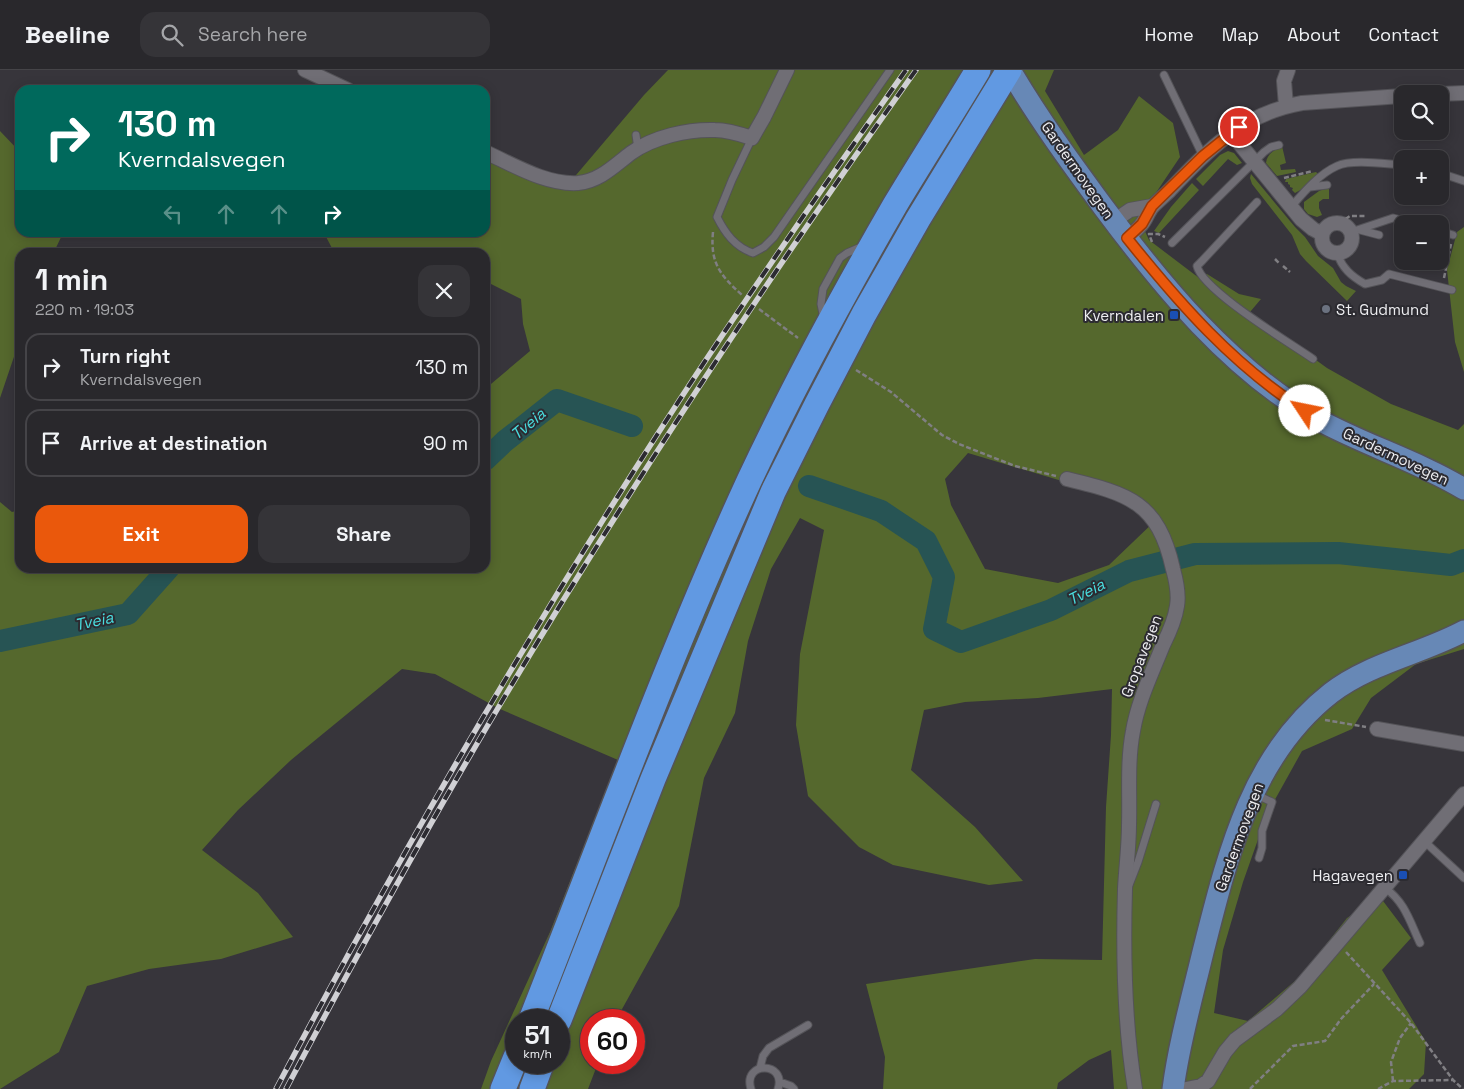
<!DOCTYPE html>
<html lang="en">
<head>
<meta charset="utf-8">
<style>
  body { margin:0; font-family:"Space Grotesk",sans-serif; background:#353438; color:#f1f3f6; height:100vh; display:flex; flex-direction:column; font-size:19px; white-space:nowrap }
  * { box-sizing:border-box; margin:0 }
  p { font-size:16px; color:#a5a6a9 }
  .icon { flex:none; width:28px; height:28px; fill:none; stroke:currentColor; stroke-width:2; stroke-linecap:round; stroke-linejoin:round }
  .map { position:relative; flex:1; overflow:hidden }
  .sheet { position:absolute; left:15px; top:178px; width:475px; height:325px; display:flex; flex-direction:column; background:#29282c; border-radius:15px; box-shadow:0 2px 12px #0003,0 0 0 1px #454448 }
  .sheet>* { flex:none }
  .guide { position:absolute; left:15px; top:15px; width:475px; height:152px; border-radius:15px; box-shadow:0 2px 12px #0003,0 0 0 1px #454448; background:#00695c; color:#fff; overflow:hidden }
  .controls { position:absolute; left:1394px; top:15px; display:grid; gap:10px }
  .controls a { display:grid; place-items:center; width:55px; height:55px; border-radius:10px; background:#29282c; box-shadow:0 2px 12px #0003,0 0 0 1px #454448; font-size:25px }
  .speed { position:absolute; left:505px; top:939px; display:flex; gap:10px; font-size:25px; font-weight:700; text-align:center }
  .speed>* { display:grid; place-content:center; width:65px; height:65px; border-radius:50%; background:#29282c; box-shadow:0 2px 12px #0003,0 0 0 1px #454448; line-height:1 }
  .speed small { font-size:12px; font-weight:400 }
  .speed .limit { border:8px solid #d22; background:#fff; color:#111 }
  .pin { position:absolute; display:grid; place-items:center; width:42px; height:42px; color:#fff; margin:-21px; border:2px solid #fff; border-radius:50%; box-shadow:0 1px 5px #0007 }
  .me { position:absolute; width:55px; margin:-28px; rotate:304deg; stroke-linejoin:round; filter:drop-shadow(0 0 4px #0008) }
  .turn { display:flex; align-items:center; gap:18px; height:105px; padding:0 20px; font-size:22px }
  .turn .icon { width:65px; height:65px; stroke-width:2.5 }
  .turn b { display:block; font-size:35px; line-height:42px }
  .lanes { display:flex; align-items:center; height:48px; padding:0 20px; background:#0003; justify-content:center; gap:25px; direction:ltr }
  .lanes .off { opacity:.35 }
  .round { display:grid; place-items:center; flex:none; width:52px; height:52px; border-radius:15px; background:#353438 }
  .headline { display:flex; align-items:center; justify-content:space-between; height:85px; padding:0 20px }
  h1 { font-size:30px; font-weight:700; line-height:38px }
  .action { display:flex; gap:10px; margin-top:auto; padding:10px 20px }
  .action a { flex:1; height:58px; border-radius:15px; background:#ea580c; color:#fff; font-size:20px; font-weight:700; line-height:58px; text-align:center }
  .action a+a { background:#353438; color:#f1f3f6 }
  ul { padding:0; list-style:none }
  li { display:flex; align-items:center; gap:15px; height:68px; margin:0 10px 8px; padding:0 10px; border:2px solid #454448; border-radius:15px }
  li div { flex:1 }
  li b { display:block; font-size:19px }
  li em { font-style:normal }
  header { display:flex; align-items:center; gap:30px; box-sizing:border-box; height:70px; padding:0 25px; background:#29282c; border-bottom:1px solid #454448 }
  header strong { font-size:24px }
  nav { display:flex; gap:28px; margin-inline-start:auto; font-size:18px }
  .search { width:350px; height:45px; background:#353438; display:flex; align-items:center; gap:12px; box-sizing:border-box; padding:0 18px; border-radius:15px; color:#a5a6a9; font-size:19px }
  .map>svg:first-child { display:block }
</style>
</head>
<body>
<header>
<strong>Beeline</strong>
<div class="search"><svg class="icon" aria-label="search" viewBox="0 0 24 24"><circle cx="10" cy="10" r="6"/><path d="M15 15l6 6"/></svg>Search here</div>
<nav><a>Home</a><a>Map</a><a>About</a><a>Contact</a></nav>
</header>
<div class="map">
<svg width="1464" height="1019" viewBox="0 0 1464 1019">
  <rect width="100%" height="100%" fill="#37353b"/>
  <path fill="#55682d" fill-rule="evenodd" d="M 668,0 L 1054,0 L 1045,21 L 1084,85 L 1118,60 L 1139,26 L 1173,53 L 1180,87 L 1139,148 L 1149,170 L 1207,214 L 1238,234 L 1205,205 L 1207,204 L 1239,224 L 1261,229 L 1250,242 L 1327,298 L 1391,334 L 1458,360 L 1464,354 L 1464,579 L 1416,594 L 1371,628 L 1352,659 L 1302,681 L 1267,744 L 1243,812 L 1223,880 L 1214,943 L 1248,951 L 1302,905 L 1347,848 L 1380,827 L 1411,868 L 1382,900 L 1426,972 L 1424,1004 L 1409,1019 L 1114,1019 L 1111,980 L 1089,990 L 1058,1013 L 1057,1019 L 883,1019 L 885,987 L 866,914 L 1035,889 L 1102,890 L 1106,737 L 1111,665 L 1112,619 L 1038,628 L 965,632 L 924,640 L 911,700 L 975,757 L 1023,811 L 989,815 L 893,795 L 859,777 L 808,726 L 796,655 L 800,584 L 824,460 L 800,448 L 771,499 L 748,571 L 735,643 L 704,708 L 679,836 L 616,950 L 591,950 L 591,992 L 598,993 L 588,1019 L 481,1019 L 491,991 L 550,862 L 618,690 L 500,639 L 435,604 L 402,599 L 291,690 L 238,740 L 202,780 L 258,823 L 293,867 L 221,889 L 149,899 L 87,916 L 59,982 L 0,1019 L 0,432 L 12,442 L 20,440 L 20,498 L 485,498 L 485,319 L 530,281 L 523,254 L 521,229 L 485,211 L 485,182 L 343,182 L 333,180 L 324,163 L 485,162 L 485,87 L 571,111 L 644,25 ZM 968,383 L 1062,411 L 1133,428 L 1157,449 L 1109,495 L 1058,513 L 985,499 L 951,435 L 945,409 ZM 516,950 L 559,950 L 559,992 L 516,992 Z
    M 0,61 L 20,82 L 20,162 L 63,163 L 54,182 L 20,182 L 20,269 L 0,328 Z
    M 1282,76 L 1286,93 L 1280,95 L 1281,100 L 1295,99 L 1296,102 L 1277,106 L 1266,93 C 1267,84 1274,80 1282,76 Z
    M 1228,81 L 1234,83 L 1242,93 L 1237,95 L 1228,89 L 1203,116 L 1196,109 L 1220,85 Z
    M 1316,102 L 1318,104 L 1304,118 L 1295,123 L 1292,120 L 1293,118 L 1290,117 L 1290,115 L 1288,114 L 1288,112 L 1285,112 L 1286,109 Z
    M 1251,104 L 1295,157 L 1305,167 L 1318,186 L 1333,198 L 1341,212 L 1346,216 L 1356,221 L 1347,231 L 1306,191 L 1300,184 L 1292,165 L 1252,114 L 1250,108 Z
    M 1192,113 L 1199,120 L 1159,163 L 1154,161 L 1171,137 Z
    M 1329,117 L 1329,129 L 1323,129 L 1319,132 L 1319,138 L 1322,145 L 1317,147 L 1308,144 L 1304,139 L 1304,132 L 1319,121 Z
    M 1464,157 L 1464,302 L 1455,272 L 1447,200 L 1457,162 Z"/>
  <g fill="none" stroke-linecap="round" stroke-linejoin="round">
    <path stroke="#275454" stroke-width="22" d="M 485,390 L 505,371 L 557,330 L 632,356
      M 809,416 L 881,441 L 926,471 L 944,507 L 934,559 L 961,572 L 1051,540 L 1129,501 L 1195,484 L 1338,483 L 1451,495 L 1464,490
      M 0,571 L 128,544 L 169,498"/>
    <g stroke="#545358" stroke-width="9">
      <path id="service" d="M 1164,5 L 1203,86
        M 636,65 L 638,79
        M 752,68 L 732,110 L 717,147 C 725,163 735,177 753,183 L 764,177 L 774,167 L 890,0
        M 1440,103 L 1464,111
        M 1310,117 L 1327,115
        M 1257,132 L 1202,191 L 1197,196 C 1202,220 1290,273 1313,289
        M 1291,137 C 1304,122 1319,104 1337,96 C 1352,89 1385,94 1402,95
        M 1360,160 L 1379,165
        M 1440,161 L 1453,165
        M 1351,162 L 1393,148 L 1417,154
        M 1172,173 L 1264,82 L 1271,77 L 1279,75
        M 1337,183 C 1342,198 1351,206 1365,214 L 1382,210 L 1389,204 L 1452,220
        M 824,249 L 821,234 L 823,219 L 840,188 L 847,183 L 863,176
        M 1255,724 L 1272,732 L 1262,761 L 1262,778 L 1259,788
        M 1424,771 L 1464,808
        M 1129,815 L 1138,792 L 1156,734
        M 1385,818 C 1405,832 1410,852 1420,873
        M 760,998 L 763,986 L 769,978 L 808,955
        M 780,1012 L 791,1016 L 794,1019
        M 751,1019 C 742,991 787,991 778,1019"/>
    </g>
    <g stroke="#545358" stroke-width="16">
      <path id="minor" d="M 305,0 L 348,20
        M 1440,24 L 1464,23
        M 1286,36 L 1284,11 L 1288,0
        M 1230,62 L 1301,149 L 1313,159 L 1322,164
        M 485,82 C 514,95 546,115 578,113 C 600,111 615,95 631,83 C 653,67 688,59 715,60 C 727,60 740,64 752,68 L 764,47 L 787,0
        M 1114,151 L 1130,140 L 1152,136
        M1322 168a15 15 0 1 1 30 0a15 15 0 1 1-30 0Z
        M 1127,168 C 1132,164 1137,160 1141,155 C 1146,150 1148,141 1153,136 C 1159,130 1165,125 1170,120 C 1209,79 1244,43 1302,33 L 1402,26
        M 1067,409 C 1128,424 1158,431 1173,499 C 1176,510 1179,525 1177,536 C 1175,550 1169,563 1163,575 C 1152,603 1138,631 1133,661 C 1127,692 1130,723 1129,755 C 1129,776 1126,798 1125,819 C 1123,886 1124,953 1135,1019
        M 1377,659 L 1464,674
        M 1186,1019 L 1201,1016 L 1208,1011 L 1225,982 L 1235,970 L 1277,939 L 1300,917 L 1464,724"/>
    </g>
    <g stroke="#545358" stroke-width="24">
      <path id="primary" d="M 1010,0 C 1038,48 1071,93 1104,138 C 1163,217 1230,299 1317,349 C 1364,375 1418,391 1464,419
        M 1173,1019 C 1179,973 1192,928 1203,882 C 1227,788 1250,686 1331,623 C 1370,593 1421,584 1464,561"/>
    </g>
    <g stroke="#545358" stroke-width="28">
      <path id="motorway" d="M 531,950 C 602,770 668,587 749,411 C 793,317 843,225 895,135 C 922,90 951,45 978,0
        M 559,950 L 653,709 L 773,422 L 817,334 L 864,244 L 918,149 L 1009,0
        M 503,1019 L 516,987
        M 532,1019 L 542,992"/>
    </g>
    <path stroke="#807f83" stroke-width="2.5" stroke-dasharray="5 2.5" stroke-linecap="butt" d="M 1284,108 L 1313,101
      M 1339,153 L 1350,146 L 1365,146
      M 713,162 C 710,193 720,205 742,225
      M 1152,172 L 1149,164 L 1158,164 L 1165,167
      M 1275,189 L 1280,194
      M 1283,196 L 1290,202
      M 1444,208 L 1451,174
      M 759,239 L 798,268
      M 856,300 L 891,322 L 942,365 L 959,374 L 1015,396 L 1056,406
      M 1325,650 L 1366,657
      M 1346,882 L 1411,953 L 1453,1010 L 1463,1019
      M 1393,1011 L 1391,992 L 1400,968 L 1411,953
      M 1250,1019 L 1293,976 L 1325,971 L 1341,949 L 1374,914
      M 1378,1019 L 1393,1011 L 1453,1010"/>
    <use href="#service" stroke="#706e75" stroke-width="7"/>
    <use href="#minor" stroke="#706e75" stroke-width="14"/>
    <use href="#primary" stroke="#6788b6" stroke-width="21"/>
    <use href="#motorway" stroke="#6199e2" stroke-width="25"/>
    <g stroke="#d0d0d4" stroke-width="5.5">
      <path id="rail" d="M 276,1019 C 393,797 519,579 655,368 C 735,243 820,121 906,0
        M 286,1019 C 372,856 462,694 559,537 C 672,354 791,175 916,0"/>
    </g>
    <use href="#rail" stroke="#2c2b31" stroke-width="4" stroke-dasharray="11" stroke-linecap="butt"/>
  </g>
  <g fill="none" stroke-linecap="round" stroke-linejoin="round">
    <g stroke="#983908" stroke-width="12">
      <path id="route" d="M 1239,57 L 1203,86 L 1152,136 L 1142,154 L 1127,168 C 1179,233 1233,295 1305,341"/>
    </g>
    <use href="#route" stroke="#ea580c" stroke-width="9"/>
  </g>
  <circle fill="#6b7280" stroke="#2c2b31" stroke-width="2" cx="1326" cy="239" r="5"/>
  <g fill="#1a4fb4" stroke="#2c2b31" stroke-width="2">
    <rect x="1169" y="240" width="10" height="10" rx="2.5"/>
    <rect x="1398" y="800" width="10" height="10" rx="2.5"/>
  </g>
  <g text-anchor="middle" dominant-baseline="central" stroke-width="4" stroke-linejoin="round" paint-order="stroke">
    <g font-size="15" fill="#eeeef1" stroke="#2c2b31">
      <text transform="translate(1078 100) rotate(55)">Gardermovegen</text>
      <text transform="translate(1396 386) rotate(25)">Gardermovegen</text>
      <text transform="translate(1141 586) rotate(-69)">Gropavegen</text>
      <text transform="translate(1239 767) rotate(-70)">Gardermovegen</text>
    </g>
    <g font-size="15" fill="#eeeef1" stroke="#2c2b31" text-anchor="end">
      <text x="1336" y="239" text-anchor="start">St. Gudmund</text>
      <text x="1164" y="245">Kverndalen</text>
      <text x="1393" y="805">Hagavegen</text>
    </g>
    <g font-size="16" font-style="italic" fill="#49dcde" stroke="#2c2b31">
      <text transform="translate(528 354) rotate(-40)">Tveia</text>
      <text transform="translate(1086 522) rotate(-27)">Tveia</text>
      <text transform="translate(94 551) rotate(-12)">Tveia</text>
    </g>
  </g>
</svg>
<div class="controls">
<a><svg class="icon" aria-label="search" viewBox="0 0 24 24"><circle cx="10" cy="10" r="6"/><path d="M15 15l6 6"/></svg></a>
<a>+</a>
<a>−</a>
</div>
<div class="speed"><div>51<small>km/h</small></div><div class="limit">60</div></div>
<div class="pin" style="left:1239px;top:57px;background:#d93025"><svg class="icon" aria-label="arrive" viewBox="0 0 24 24"><path d="M6 21V4h12l-3 4 3 4H6"/></svg></div>
<svg class="me" style="left:1305px;top:341px" viewBox="-20 -20 40 40"><circle r="19" fill="#fff"/><path d="M0-13L10 11 0 6-10 11z" fill="#ea580c"/></svg>
<div class="guide">
<div class="turn"><svg class="icon" aria-label="right" viewBox="0 0 24 24"><path d="M7 20v-9h11M14 6l5 5-5 5"/></svg><div><b>130 m</b>Kverndalsvegen</div></div>
<div class="lanes"><svg class="icon off" aria-label="left" viewBox="0 0 24 24"><path d="M17 20v-9H6M10 6l-5 5 5 5"/></svg><svg class="icon off" aria-label="ahead" viewBox="0 0 24 24"><path d="M12 20V5M6 11l6-6 6 6"/></svg><svg class="icon off" aria-label="ahead" viewBox="0 0 24 24"><path d="M12 20V5M6 11l6-6 6 6"/></svg><svg class="icon" aria-label="right" viewBox="0 0 24 24"><path d="M7 20v-9h11M14 6l5 5-5 5"/></svg></div>
</div>
<section class="sheet">
<div class="headline"><div><h1>1 min</h1><p>220 m · 19:03</p></div><a class="round"><svg class="icon" aria-label="close" viewBox="0 0 24 24"><path d="M6 6l12 12M18 6L6 18"/></svg></a></div>
<ul>
<li><svg class="icon" aria-label="right" viewBox="0 0 24 24"><path d="M7 20v-9h11M14 6l5 5-5 5"/></svg><div><b>Turn right</b><p>Kverndalsvegen</p></div><em>130 m</em></li>
<li><svg class="icon" aria-label="arrive" viewBox="0 0 24 24"><path d="M6 21V4h12l-3 4 3 4H6"/></svg><div><b>Arrive at destination</b></div><em>90 m</em></li>
</ul>
<div class="action"><a>Exit</a><a>Share</a></div>
</section>
</div>
</body>
</html>
